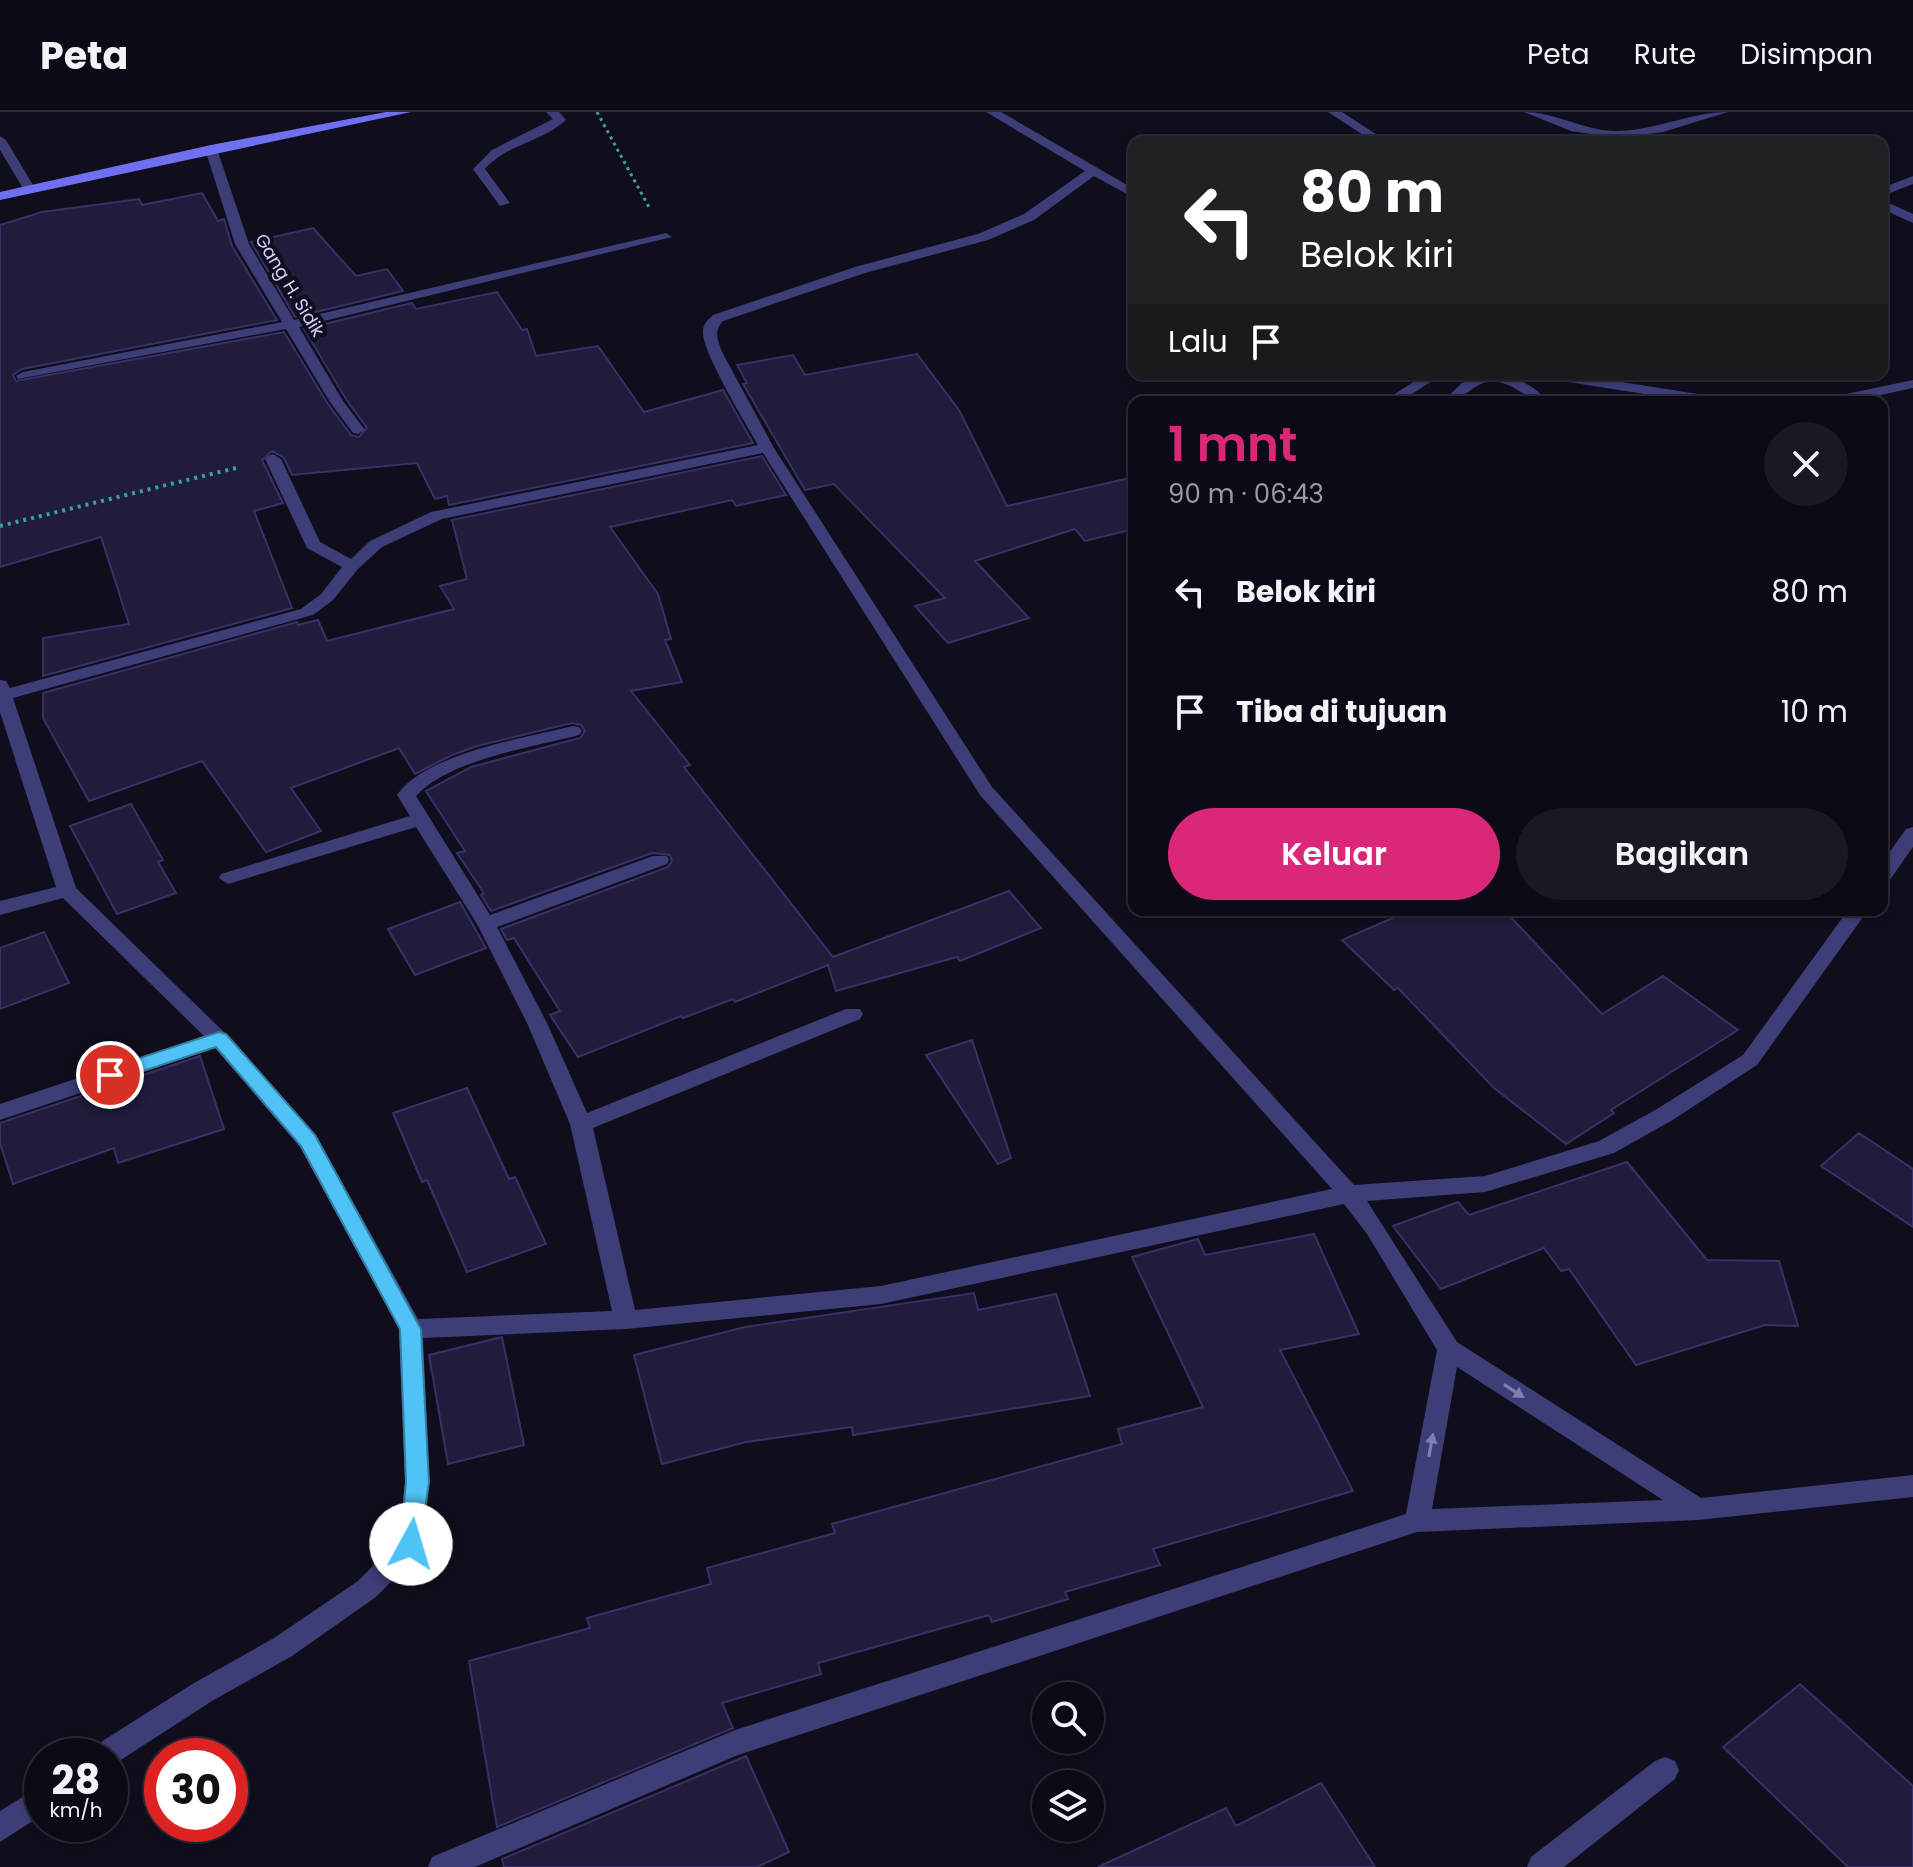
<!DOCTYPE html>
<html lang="id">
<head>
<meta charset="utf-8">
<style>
  body { margin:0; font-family:Poppins,sans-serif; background:#1a1823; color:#f1f3f6; height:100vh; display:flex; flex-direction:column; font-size:30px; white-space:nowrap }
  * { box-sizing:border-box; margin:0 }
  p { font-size:26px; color:#9a9aa1 }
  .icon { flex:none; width:44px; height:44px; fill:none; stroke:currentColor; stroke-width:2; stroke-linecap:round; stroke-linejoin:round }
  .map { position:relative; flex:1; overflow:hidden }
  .sheet { position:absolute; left:1128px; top:284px; width:760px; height:520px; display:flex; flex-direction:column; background:#0c0a16; border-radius:16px; box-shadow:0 2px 6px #0004,0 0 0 2px #2c2b35 }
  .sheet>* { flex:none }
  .hud { position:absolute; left:1128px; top:24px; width:760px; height:244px; border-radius:16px; box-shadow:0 2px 6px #0004,0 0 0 2px #2c2b35; background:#202124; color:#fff; overflow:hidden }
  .tools { position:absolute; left:1032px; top:1570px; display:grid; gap:16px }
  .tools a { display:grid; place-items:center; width:72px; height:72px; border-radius:50%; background:#0c0a16; box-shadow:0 2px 6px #0004,0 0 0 2px #2c2b35; font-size:40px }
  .speed { position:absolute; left:24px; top:1626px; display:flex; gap:16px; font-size:40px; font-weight:700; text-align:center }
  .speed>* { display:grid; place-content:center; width:104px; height:104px; border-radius:50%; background:#0c0a16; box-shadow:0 2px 6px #0004,0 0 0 2px #2c2b35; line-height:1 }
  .speed small { font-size:20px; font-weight:400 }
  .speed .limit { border:12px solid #d22; background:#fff; color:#111 }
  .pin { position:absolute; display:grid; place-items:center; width:68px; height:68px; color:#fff; margin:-34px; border:4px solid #fff; border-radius:50%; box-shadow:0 2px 8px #0007 }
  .me { position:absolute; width:88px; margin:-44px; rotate:6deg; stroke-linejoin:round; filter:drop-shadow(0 0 6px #0008) }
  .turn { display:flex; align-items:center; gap:28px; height:168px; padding:0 40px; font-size:36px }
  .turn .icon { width:104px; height:104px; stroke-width:2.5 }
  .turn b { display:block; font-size:56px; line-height:68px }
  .then { display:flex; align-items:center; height:76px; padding:0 40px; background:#0003; gap:16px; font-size:30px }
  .round { display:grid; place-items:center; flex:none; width:84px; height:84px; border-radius:42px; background:#1a1823 }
  .summary { display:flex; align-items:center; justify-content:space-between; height:136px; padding:0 40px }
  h1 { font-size:48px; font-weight:600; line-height:60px; color:#db2777 }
  .primary-button { display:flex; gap:16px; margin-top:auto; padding:16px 40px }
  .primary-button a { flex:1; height:92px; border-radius:48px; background:#db2777; color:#fff; font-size:32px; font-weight:600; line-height:92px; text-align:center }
  .primary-button a+a { background:#1a1823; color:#f1f3f6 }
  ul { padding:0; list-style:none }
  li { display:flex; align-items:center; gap:24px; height:120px; padding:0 40px }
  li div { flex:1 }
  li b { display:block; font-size:30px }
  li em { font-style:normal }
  header { display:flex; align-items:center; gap:48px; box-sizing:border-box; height:112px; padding:0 40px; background:#0c0a16; border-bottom:2px solid #2c2b35 }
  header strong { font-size:38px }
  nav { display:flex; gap:44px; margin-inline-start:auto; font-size:28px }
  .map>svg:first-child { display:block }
</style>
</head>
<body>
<header>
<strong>Peta</strong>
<nav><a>Peta</a><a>Rute</a><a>Disimpan</a></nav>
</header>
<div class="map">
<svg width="1913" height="1755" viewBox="0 0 1913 1755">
  <rect width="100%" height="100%" fill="#100e1d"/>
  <path fill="#211b3c" stroke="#383066" stroke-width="2" d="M 202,81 L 218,109 L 224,107 L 232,134 L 277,208 L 22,257 L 13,263 L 16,269 L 284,220 L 328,292 L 351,323 L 359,325 L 367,316 L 346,287 L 304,217 L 412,191 L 416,197 L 497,180 L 522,218 L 527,217 L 536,244 L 598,234 L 644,300 L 723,278 L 753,331 L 449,393 L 447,384 L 435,387 L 417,351 L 292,363 L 284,346 L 272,339 L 262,348 L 283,391 L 254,399 L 292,496 L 43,564 L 43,526 L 129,512 L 101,425 L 0,455 L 0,113 L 42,100 L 139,87 L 142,93 Z
    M 313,116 L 356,164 L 387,157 L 403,179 L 295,205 L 251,130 Z
    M 917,242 L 959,298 L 1007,394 L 1134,365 L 1134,417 L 1085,429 L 1075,417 L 975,449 L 1029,506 L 948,531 L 915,494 L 945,486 L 834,372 L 805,378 L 743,272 L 747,271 L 737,253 L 793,243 L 805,263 Z
    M 762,344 L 786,383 L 736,394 L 732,388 L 610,415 L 658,482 L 671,527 L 665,528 L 682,570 L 631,579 L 690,653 L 684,655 L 833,845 L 1009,779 L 1041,816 L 960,849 L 957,845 L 836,879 L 828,853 L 735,890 L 733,887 L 683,906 L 681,904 L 578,945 L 550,903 L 560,899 L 514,826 L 507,828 L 501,817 L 668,755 L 672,749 L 670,743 L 652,741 L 491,799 L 481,783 L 484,781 L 457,741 L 465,739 L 426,679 L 471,655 L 580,626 L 585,619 L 581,613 L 572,611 L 477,634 L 452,643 L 415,662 L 399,636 L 291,676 L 321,719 L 266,740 L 202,649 L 89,689 L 43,606 L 43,581 L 297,510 L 298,513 L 318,508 L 327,529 L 454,497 L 440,474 L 467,467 L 452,408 Z
    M 131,692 L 163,748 L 158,750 L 176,781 L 117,802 L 70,714 Z
    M 460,790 L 486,836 L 415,863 L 388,817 Z
    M 1411,798 L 1504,798 L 1602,902 L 1663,864 L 1738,918 L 1611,998 L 1614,1001 L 1566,1032 L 1494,976 L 1398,876 L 1394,878 L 1342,828 Z
    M 44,820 L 69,871 L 0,897 L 0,836 Z
    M 972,928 L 1011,1046 L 998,1052 L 926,943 Z
    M 200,944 L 224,1017 L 118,1051 L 114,1036 L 13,1072 L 0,1031 L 0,1011 Z
    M 467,976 L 509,1067 L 515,1065 L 546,1132 L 467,1160 L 427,1068 L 422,1070 L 393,1001 Z
    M 1859,1021 L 1913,1057 L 1913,1115 L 1821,1054 Z
    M 1627,1050 L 1707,1148 L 1779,1149 L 1798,1214 L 1765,1213 L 1636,1253 L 1569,1157 L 1561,1159 L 1544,1136 L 1441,1177 L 1393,1114 L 1458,1090 L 1469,1103 Z
    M 1314,1122 L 1359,1222 L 1280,1238 L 1353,1379 L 1153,1437 L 1160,1453 L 1065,1480 L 1068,1487 L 992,1510 L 989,1503 L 818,1551 L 821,1562 L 722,1591 L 733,1616 L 497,1715 L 469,1549 L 590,1516 L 587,1506 L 711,1472 L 707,1456 L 835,1421 L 832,1412 L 1122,1332 L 1118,1317 L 1203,1295 L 1132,1145 L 1198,1127 L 1205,1143 Z
    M 974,1181 L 978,1198 L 1056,1182 L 1090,1284 L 853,1323 L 852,1315 L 746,1330 L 662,1352 L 634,1243 L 745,1215 Z
    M 502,1225 L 524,1333 L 448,1352 L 429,1243 Z
    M 1800,1572 L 1913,1674 L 1913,1755 L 1848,1755 L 1723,1635 Z
    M 746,1644 L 789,1740 L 757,1755 L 504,1755 L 502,1747 Z
    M 1321,1671 L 1375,1755 L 1098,1755 L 1226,1696 L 1236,1714 Z"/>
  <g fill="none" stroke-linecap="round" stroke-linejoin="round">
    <path stroke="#38a499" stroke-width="3" stroke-dasharray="3 4" stroke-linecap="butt" d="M 597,0 L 650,97"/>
    <path stroke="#38a499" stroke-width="4" stroke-dasharray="3 5" stroke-linecap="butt" d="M 0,414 L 240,355"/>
    <path fill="#3d3d77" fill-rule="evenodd" d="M 546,0 L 559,0 L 566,8 C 542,30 507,32 485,57 L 510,91 L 500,94 L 473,57 L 492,38 L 553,7 Z"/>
    <path fill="#3d3d77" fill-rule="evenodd" d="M 986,0 L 1001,0 L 1134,77 L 1134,86 L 1094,64 L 1034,108 L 988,128 L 865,161 L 723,209 C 713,219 718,228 722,240 L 774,336 L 992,675 L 1354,1073 L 1485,1064 L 1599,1029 L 1657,997 L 1743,943 L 1848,798 L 1868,798 L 1757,953 L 1671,1009 L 1614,1041 L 1485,1080 L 1367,1089 L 1457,1230 L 1701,1386 L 1913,1363 L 1913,1385 L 1698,1408 L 1417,1420 L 738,1643 L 475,1755 L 428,1755 L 432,1745 L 735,1618 L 1406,1402 L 1437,1238 L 1367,1122 L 1344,1092 L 881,1192 L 626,1217 L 423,1226 L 429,1370 L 424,1432 L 420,1440 L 376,1485 L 292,1544 L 212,1589 L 113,1653 L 110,1654 L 110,1644 L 89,1644 L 93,1635 L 194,1571 L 274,1526 L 358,1469 L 399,1427 L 405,1370 L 399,1217 L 300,1035 L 215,936 L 0,1008 L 0,992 L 204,924 L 63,786 L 0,803 L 0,789 L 56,775 L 0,600 L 0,568 L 6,569 L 10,576 L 301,497 L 321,482 L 342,455 L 307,436 L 265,347 L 268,344 L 273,342 L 281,347 L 320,430 L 351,447 L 370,429 L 431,400 L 758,333 C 747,313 700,237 703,218 C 704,211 708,208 713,203 L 855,155 L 978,122 L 1024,102 L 1085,59 ZM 763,341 L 980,683 L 1332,1077 L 881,1174 L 635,1198 L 593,1016 L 860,907 L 863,902 L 860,897 L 846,897 L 587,1001 L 547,911 L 497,815 L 667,752 L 669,748 L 667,744 L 653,744 L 490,803 L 416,684 C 448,648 533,635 579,623 L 582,619 L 579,615 L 573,614 C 525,626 426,641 397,683 L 410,704 L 221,762 L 219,766 L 228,772 L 416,715 L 477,812 L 527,911 L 570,1012 L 612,1199 L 418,1207 L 316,1023 L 226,922 L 76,776 L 13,586 L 313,503 L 333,488 L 358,457 L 382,435 L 442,407 ZM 1457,1255 L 1663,1388 L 1432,1397 Z
      M 1328,0 L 1342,0 L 1388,30 L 1374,30 Z
      M 1524,0 C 1556,0 1584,19 1616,19 C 1655,19 1690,0 1728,0 L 1663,20 L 1618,26 L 1571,19 Z
      M 0,24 L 6,28 L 36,78 L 34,81 L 24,78 L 0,38 Z
      M 211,33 L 217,37 L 249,132 L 294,208 L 666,121 L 672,125 L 299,215 L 343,289 L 365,318 L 358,322 L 353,321 L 330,290 L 286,217 L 18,267 L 16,264 L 23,260 L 282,210 L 235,132 L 205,37 Z
      M 1913,64 L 1913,72 L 1882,84 L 1882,76 Z
      M 1882,88 L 1913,102 L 1913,111 L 1882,97 Z
      M 1426,262 L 1443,262 L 1399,290 L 1382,290 Z
      M 1484,262 C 1510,262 1531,270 1549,290 C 1525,290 1517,271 1495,270 C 1472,268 1467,290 1442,290 L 1462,271 Z
      M 1536,262 L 1571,262 L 1723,286 L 1730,290 L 1695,290 L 1543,266 Z
      M 1913,268 L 1913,276 L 1848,290 L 1820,290 L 1827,286 Z
      M 1913,715 L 1913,735 L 1889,769 L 1882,771 L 1882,751 L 1906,717 Z
      M 1665,1645 L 1675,1649 L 1679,1658 L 1675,1667 L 1564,1755 L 1527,1755 L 1531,1745 L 1655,1649 Z
      M 42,1673 L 42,1703 L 0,1730 L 0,1699 Z"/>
    <path fill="#6e70f1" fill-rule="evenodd" d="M 386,0 L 411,0 L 0,88 L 0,80 L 211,33 Z"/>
  </g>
  <defs><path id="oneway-solid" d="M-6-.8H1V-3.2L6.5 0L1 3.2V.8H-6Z" transform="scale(2)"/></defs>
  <g fill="#807eb2">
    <use href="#oneway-solid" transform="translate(1514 1279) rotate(33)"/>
    <use href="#oneway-solid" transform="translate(1431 1333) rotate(-80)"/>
  </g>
  <path fill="#4fc3f7" stroke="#337fa1" stroke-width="2" d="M 219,920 L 226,922 L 315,1023 L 421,1217 L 429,1370 L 419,1439 L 411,1442 L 403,1439 L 400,1432 L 406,1370 L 400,1217 L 301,1034 L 216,935 L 110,970 L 100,963 L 103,958 Z"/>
  <g text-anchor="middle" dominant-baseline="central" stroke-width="8" stroke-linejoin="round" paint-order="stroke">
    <g font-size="18" fill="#d1cefa" stroke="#100e1d">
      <text transform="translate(290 173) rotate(59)">Gang H. Sidik</text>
    </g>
  </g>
</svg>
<div class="tools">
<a><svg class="icon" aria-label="search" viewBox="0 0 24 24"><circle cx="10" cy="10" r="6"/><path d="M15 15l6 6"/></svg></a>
<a><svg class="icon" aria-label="layers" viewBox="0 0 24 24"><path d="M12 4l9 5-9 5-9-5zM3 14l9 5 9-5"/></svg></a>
</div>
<div class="speed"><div>28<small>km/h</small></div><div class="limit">30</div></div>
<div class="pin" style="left:110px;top:963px;background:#d93025"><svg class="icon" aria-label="arrive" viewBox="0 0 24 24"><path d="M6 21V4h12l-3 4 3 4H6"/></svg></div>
<svg class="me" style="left:411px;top:1432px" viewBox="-20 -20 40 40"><circle r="19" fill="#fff"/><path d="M0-13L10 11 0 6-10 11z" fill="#4fc3f7"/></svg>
<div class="hud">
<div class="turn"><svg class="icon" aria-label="left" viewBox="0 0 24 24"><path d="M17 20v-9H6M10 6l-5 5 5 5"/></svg><div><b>80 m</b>Belok kiri</div></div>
<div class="then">Lalu<svg class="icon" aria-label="arrive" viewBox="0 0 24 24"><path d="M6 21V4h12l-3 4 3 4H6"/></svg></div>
</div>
<section class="sheet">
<div class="summary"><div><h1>1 mnt</h1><p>90 m · 06:43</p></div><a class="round"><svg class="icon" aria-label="close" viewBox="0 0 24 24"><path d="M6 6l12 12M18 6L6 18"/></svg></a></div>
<ul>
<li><svg class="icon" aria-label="left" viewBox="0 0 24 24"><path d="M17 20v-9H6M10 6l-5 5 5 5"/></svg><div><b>Belok kiri</b></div><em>80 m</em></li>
<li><svg class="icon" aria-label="arrive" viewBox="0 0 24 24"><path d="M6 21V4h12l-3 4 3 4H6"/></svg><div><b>Tiba di tujuan</b></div><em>10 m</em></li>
</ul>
<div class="primary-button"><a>Keluar</a><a>Bagikan</a></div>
</section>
</div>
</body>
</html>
